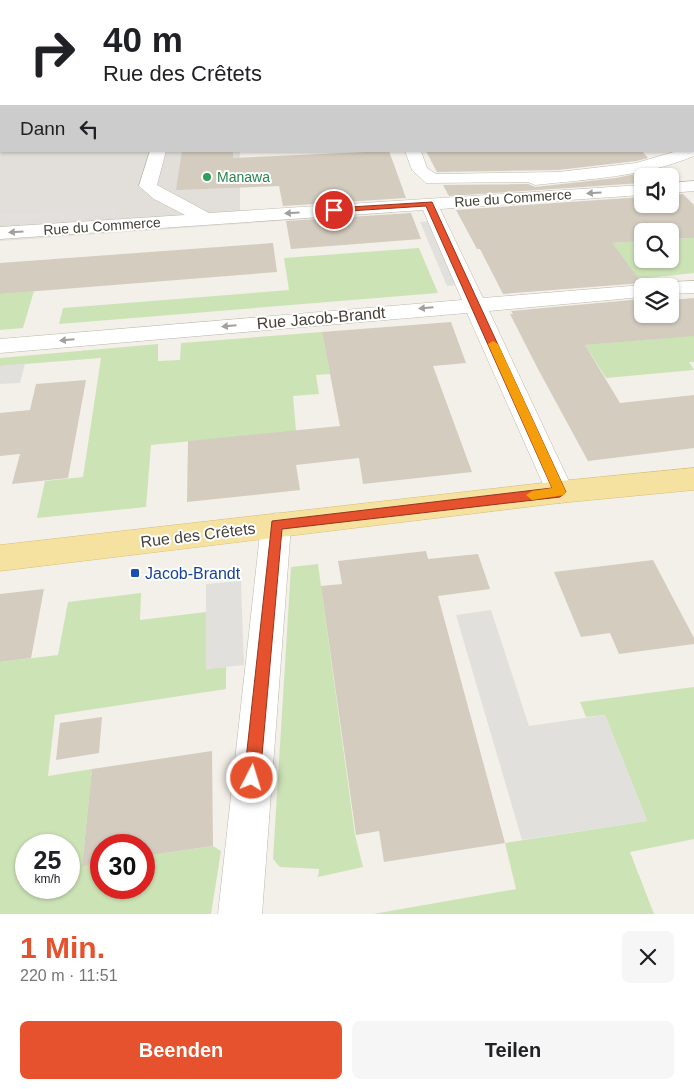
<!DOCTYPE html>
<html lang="de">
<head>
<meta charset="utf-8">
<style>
  body { margin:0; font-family:Helvetica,sans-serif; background:#f6f6f6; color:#202124; height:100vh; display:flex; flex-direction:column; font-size:19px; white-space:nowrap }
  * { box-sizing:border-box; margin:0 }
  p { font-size:16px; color:#757577 }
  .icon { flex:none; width:28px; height:28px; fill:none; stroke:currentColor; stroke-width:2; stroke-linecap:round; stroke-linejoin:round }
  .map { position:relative; height:914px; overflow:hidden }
  .side { display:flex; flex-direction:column; background:#fff; flex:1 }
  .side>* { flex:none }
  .hud { position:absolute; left:0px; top:0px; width:695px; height:152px; box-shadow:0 1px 4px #0004; background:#fff; color:#202124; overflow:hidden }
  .fabs { position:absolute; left:634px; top:168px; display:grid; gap:10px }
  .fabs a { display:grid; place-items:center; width:45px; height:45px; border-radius:8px; background:#fff; box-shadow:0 1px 4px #0004; font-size:25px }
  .speed { position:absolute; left:15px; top:834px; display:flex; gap:10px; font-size:25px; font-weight:700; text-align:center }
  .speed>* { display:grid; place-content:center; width:65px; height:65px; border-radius:50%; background:#fff; box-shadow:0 1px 4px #0004; line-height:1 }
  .speed small { font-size:12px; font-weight:400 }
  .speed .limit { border:8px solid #d22; background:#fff; color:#111 }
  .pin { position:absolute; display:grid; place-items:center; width:42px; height:42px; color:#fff; margin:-21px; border:2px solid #fff; border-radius:50%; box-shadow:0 1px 5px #0007 }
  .me { position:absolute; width:55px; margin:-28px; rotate:5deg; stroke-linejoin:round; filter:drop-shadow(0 0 4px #0008) }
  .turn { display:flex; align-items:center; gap:18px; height:105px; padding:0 20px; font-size:22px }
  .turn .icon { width:65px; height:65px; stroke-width:2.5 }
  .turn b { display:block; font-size:35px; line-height:42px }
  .then { display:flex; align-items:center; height:48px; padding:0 20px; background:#0003; gap:10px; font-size:19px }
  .round { display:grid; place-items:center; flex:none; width:52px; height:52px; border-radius:8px; background:#f6f6f6 }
  .head { display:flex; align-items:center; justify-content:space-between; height:85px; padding:0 20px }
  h1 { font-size:30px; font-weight:600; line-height:38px; color:#e5522d }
  .primary-button { display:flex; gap:10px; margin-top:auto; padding:10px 20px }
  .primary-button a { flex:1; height:58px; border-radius:8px; background:#e5522d; color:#fff; font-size:20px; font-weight:600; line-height:58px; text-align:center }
  .primary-button a+a { background:#f6f6f6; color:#202124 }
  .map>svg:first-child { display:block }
</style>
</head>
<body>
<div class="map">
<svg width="694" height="914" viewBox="0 0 694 914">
  <rect width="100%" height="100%" fill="#f3f0e9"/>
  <path fill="#f2e8d6" d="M 342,0 L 677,0 L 679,1 L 307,1 Z"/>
  <path fill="#e2dfda" d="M 0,122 L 1,151 L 240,151 L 240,213 L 0,230 Z"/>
  <path fill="#cce3b6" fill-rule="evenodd" d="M 694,238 L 694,273 L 638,279 L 611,243 L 642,241 L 642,259 L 670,259 L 670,239 Z
    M 419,248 L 438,293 L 59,324 L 63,308 L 289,290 L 284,258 Z
    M 34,291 L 23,328 L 0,330 L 0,294 Z
    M 322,332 L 330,374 L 316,375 L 319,394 L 293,396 L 296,431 L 151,445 L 146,507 L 37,518 L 45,481 L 83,477 L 101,358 L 0,366 L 0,358 L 158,344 L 158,361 L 180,360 L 181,343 Z
    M 694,332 L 694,362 L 689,362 L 694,370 L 606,378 L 585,345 L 664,338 Z
    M 318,564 L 355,835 L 363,867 L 318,877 L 319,869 L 280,867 L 273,859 L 291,567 Z
    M 141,593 L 140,620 L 206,612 L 206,669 L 226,667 L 226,689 L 55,715 L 48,776 L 92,769 L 82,865 L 101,863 L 101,888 L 144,888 L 144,856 L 213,846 L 221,851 L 211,914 L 0,914 L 0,662 L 58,655 L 68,602 ZM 26,845 L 69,845 L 69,888 L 26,888 Z
    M 694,687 L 694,839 L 630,852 L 654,914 L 373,914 L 516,889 L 505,843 L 647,821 L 605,715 L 586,717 L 580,702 Z"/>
  <path fill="#e2e0dd" d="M 119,206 L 117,215 L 0,223 L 0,214 Z
    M 390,209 L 392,213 L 0,241 L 0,237 Z
    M 429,221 L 457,285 L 447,286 L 420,222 Z
    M 25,364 L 20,383 L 0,384 L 0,366 Z
    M 241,581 L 244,665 L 206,669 L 206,584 Z
    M 491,610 L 529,726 L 605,715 L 647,821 L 522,840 L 456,615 Z"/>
  <path fill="#d3ccbf" d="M 182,151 L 233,151 L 233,158 L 389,151 L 406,198 L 283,206 L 279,186 L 176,190 Z
    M 426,151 L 642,151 L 648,158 L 636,161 L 558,170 L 437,172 Z
    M 659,169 L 666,176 L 642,176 L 642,183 L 449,196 L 443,185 L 528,184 L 535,187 L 616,178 Z
    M 683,194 L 694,205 L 694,238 L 670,239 L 670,231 L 642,231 L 642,241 L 612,243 L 642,283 L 503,294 L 480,249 L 477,249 L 456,210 L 642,197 L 642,204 L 670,204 L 670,195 Z
    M 411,213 L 421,239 L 291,249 L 286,221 Z
    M 273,243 L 277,272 L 0,294 L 0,263 Z
    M 694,298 L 694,336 L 585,345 L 620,403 L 694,395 L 694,448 L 588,461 L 538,369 L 510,314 L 513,314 L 511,311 L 642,299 L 642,314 L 670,314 L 670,300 Z
    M 451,322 L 466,363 L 433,366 L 472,472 L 363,484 L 359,458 L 296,465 L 300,490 L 187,502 L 188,441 L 340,426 L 322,332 Z
    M 86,380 L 68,478 L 12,484 L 20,454 L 0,456 L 0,413 L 30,410 L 36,384 Z
    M 426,551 L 428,559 L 478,554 L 490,589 L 438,596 L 505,843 L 384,862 L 379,831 L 356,835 L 321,586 L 342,584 L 338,561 Z
    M 653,560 L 694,638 L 694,644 L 619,654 L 610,633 L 581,637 L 554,572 Z
    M 44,589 L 31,658 L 0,662 L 0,594 Z
    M 102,717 L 99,753 L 56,760 L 60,723 Z
    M 212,751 L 213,846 L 144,856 L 144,845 L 101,845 L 101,863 L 82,866 L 92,769 Z"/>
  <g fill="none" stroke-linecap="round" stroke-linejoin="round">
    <g stroke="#bdb8ac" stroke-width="1">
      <path id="minor" d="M 286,0 L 297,0 L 297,1 L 287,1 Z
        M 0,71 L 1,71 L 1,79 L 0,79 Z
        M 694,147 L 694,156 C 644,177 588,179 535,185 L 528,182 L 426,183 L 412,170 L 405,151 L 421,151 L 427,168 L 436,174 L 558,172 L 636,163 L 677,151 L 694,151 Z
        M 150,151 L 166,151 L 157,185 L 209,213 L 642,185 L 642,195 L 440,209 L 483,298 L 642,285 L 649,286 L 642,286 L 642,297 L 489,311 L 574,492 L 570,500 L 560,503 L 550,500 L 467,313 L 0,353 L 0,339 L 462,300 L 423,210 L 0,239 L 0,227 L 185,215 L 154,199 L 139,186 Z
        M 694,181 L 694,191 L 670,193 L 670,183 Z
        M 694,281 L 694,293 L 670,294 L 670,286 L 661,286 L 670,282 Z
        M 276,513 L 287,517 L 291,525 L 262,914 L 218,914 L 261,525 L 265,517 Z"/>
    </g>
    <g stroke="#d8be71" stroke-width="1">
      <path id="major" d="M 18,0 L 61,0 L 18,1 Z
        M 177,0 L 187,0 L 187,1 L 177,1 Z
        M 255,0 L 290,0 L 255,1 Z
        M 0,8 L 1,8 L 1,14 L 0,14 Z
        M 694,468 L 694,490 L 560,503 L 0,571 L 0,545 L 560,481 Z"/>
    </g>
    <use href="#minor" fill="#fff" fill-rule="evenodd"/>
    <use href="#major" fill="#f5e1a0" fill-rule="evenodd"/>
  </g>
  <defs><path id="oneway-solid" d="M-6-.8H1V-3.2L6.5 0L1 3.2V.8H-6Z" transform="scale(1.25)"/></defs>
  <g fill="#a2a09c">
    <use href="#oneway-solid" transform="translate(594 193) rotate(176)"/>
    <use href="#oneway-solid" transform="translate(292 213) rotate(176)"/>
    <use href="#oneway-solid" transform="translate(16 232) rotate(176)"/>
    <use href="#oneway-solid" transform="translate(426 308) rotate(175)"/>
    <use href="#oneway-solid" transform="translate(229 326) rotate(175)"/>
    <use href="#oneway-solid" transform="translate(67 340) rotate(175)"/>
  </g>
  <path fill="#e5522d" stroke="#95351d" d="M 432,202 L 566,492 L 560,497 L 282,529 L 260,778 L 258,784 L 252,786 L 246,784 L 244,778 L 272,521 L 552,488 L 426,206 L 334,212 L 330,210 L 334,208 Z"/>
  <path fill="#f59e0b" d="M 493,341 L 498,344 L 566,492 L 564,495 L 532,500 L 526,495 L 532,491 L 552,488 L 488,344 Z"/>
  <circle fill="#2e9e5b" stroke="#fff" stroke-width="2" cx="207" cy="177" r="5"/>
  <rect fill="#1a4fb4" stroke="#fff" stroke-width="2" x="130" y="568" width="10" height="10" rx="2.5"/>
  <g text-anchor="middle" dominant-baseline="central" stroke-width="4" stroke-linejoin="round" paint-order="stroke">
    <g font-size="14" fill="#27864d" stroke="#fff" text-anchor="start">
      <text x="217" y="177">Manawa</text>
    </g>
    <g font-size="14" fill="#464138" stroke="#fff">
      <text transform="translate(513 198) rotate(-4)">Rue du Commerce</text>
      <text transform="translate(102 226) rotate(-4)">Rue du Commerce</text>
    </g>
    <g font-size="16" fill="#464138" stroke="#fff">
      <text transform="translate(321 318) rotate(-5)">Rue Jacob-Brandt</text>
      <text transform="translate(198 535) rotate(-7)">Rue des Crêtets</text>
    </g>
    <g font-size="16" fill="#164399" stroke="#fff" text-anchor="start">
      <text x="145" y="573">Jacob-Brandt</text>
    </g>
  </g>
</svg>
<div class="fabs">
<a><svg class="icon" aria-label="sound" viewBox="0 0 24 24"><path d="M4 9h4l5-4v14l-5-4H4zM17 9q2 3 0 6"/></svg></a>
<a><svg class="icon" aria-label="search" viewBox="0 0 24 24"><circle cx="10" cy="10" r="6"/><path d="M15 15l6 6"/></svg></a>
<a><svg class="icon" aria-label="layers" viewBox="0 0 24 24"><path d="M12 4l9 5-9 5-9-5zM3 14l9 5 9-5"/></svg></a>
</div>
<div class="speed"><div>25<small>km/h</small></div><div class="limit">30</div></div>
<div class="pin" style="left:334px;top:210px;background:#d93025"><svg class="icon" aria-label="arrive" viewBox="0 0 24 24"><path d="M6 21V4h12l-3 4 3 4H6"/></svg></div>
<svg class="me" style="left:252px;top:778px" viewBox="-20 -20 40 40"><circle r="17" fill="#e5522d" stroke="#fff" stroke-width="3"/><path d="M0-11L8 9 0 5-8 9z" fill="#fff"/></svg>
<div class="hud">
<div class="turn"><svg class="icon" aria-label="right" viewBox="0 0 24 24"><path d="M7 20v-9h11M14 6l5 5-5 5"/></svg><div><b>40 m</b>Rue des Crêtets</div></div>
<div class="then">Dann<svg class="icon" aria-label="left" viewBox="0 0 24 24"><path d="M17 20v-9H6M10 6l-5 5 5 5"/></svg></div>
</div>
</div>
<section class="side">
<div class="head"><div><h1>1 Min.</h1><p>220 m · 11:51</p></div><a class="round"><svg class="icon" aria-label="close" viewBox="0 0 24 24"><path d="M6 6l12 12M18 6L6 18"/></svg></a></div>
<div class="primary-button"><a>Beenden</a><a>Teilen</a></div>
</section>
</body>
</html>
